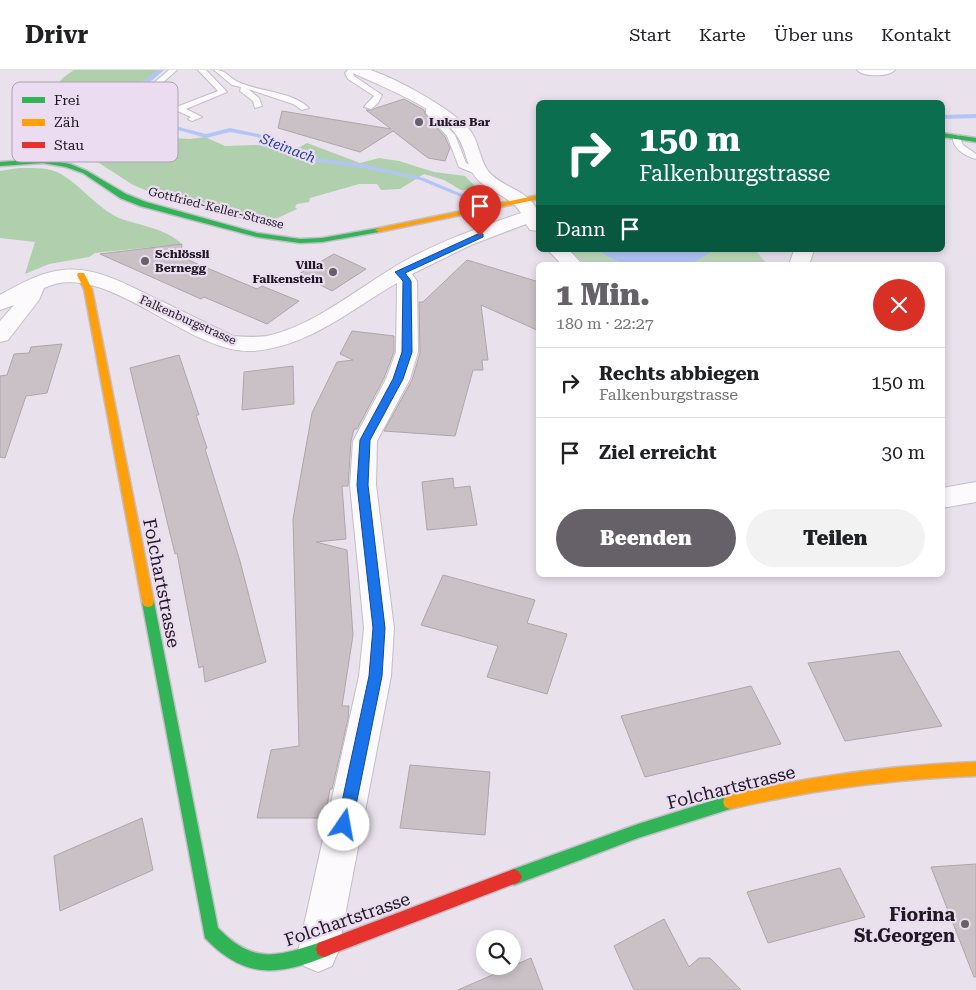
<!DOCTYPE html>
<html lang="de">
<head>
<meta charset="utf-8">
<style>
  body { margin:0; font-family:"Roboto Serif",serif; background:#f2f2f2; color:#202124; height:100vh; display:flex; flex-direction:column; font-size:19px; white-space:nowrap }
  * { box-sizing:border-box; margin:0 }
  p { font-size:16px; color:#757577 }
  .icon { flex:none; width:28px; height:28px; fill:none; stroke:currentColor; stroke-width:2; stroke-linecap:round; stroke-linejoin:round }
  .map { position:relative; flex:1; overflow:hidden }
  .sheet { position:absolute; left:536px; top:192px; width:409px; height:315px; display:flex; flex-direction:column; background:#fff; border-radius:8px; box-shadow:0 2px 8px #0003 }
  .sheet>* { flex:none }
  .top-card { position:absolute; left:536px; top:30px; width:409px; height:152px; border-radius:8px; box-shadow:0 2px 8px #0003; background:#0b6e4f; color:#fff; overflow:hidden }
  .tools { position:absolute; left:476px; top:860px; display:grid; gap:10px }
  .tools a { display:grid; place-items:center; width:45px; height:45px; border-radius:50%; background:#fff; box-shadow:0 2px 8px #0003; font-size:25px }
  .pin { position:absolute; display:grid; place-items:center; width:42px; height:42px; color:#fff; margin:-51px -21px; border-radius:50% 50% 50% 0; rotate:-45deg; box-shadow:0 0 5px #0007 }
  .pin .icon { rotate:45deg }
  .me { position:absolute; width:55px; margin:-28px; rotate:12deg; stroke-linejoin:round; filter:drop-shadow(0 0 4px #0008) }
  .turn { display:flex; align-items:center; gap:18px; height:105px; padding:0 20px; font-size:22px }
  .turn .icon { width:65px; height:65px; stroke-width:2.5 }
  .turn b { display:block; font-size:35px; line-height:42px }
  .then { display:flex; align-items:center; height:48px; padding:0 20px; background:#0003; gap:10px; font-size:19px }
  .round { display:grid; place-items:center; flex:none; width:52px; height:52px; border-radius:26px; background:#f2f2f2 }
  .headline { display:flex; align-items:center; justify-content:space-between; height:85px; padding:0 20px }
  h1 { font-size:30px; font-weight:800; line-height:38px; color:#666068 }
  .button { display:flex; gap:10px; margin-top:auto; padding:10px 20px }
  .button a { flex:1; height:58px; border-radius:30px; background:#666068; color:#fff; font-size:20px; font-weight:800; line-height:58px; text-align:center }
  .button a+a { background:#f2f2f2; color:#202124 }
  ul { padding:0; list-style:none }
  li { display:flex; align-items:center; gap:15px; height:70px; padding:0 20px; border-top:1px solid #e0e0e0 }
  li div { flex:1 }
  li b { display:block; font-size:19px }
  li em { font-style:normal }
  header { display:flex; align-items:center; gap:30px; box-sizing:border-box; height:70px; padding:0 25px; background:#fff; border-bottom:1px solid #e0e0e0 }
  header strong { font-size:24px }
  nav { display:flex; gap:28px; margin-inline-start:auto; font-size:18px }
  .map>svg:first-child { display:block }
</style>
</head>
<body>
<header>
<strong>Drivr</strong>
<nav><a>Start</a><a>Karte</a><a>Über uns</a><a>Kontakt</a></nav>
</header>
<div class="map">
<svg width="976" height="920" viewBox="0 0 976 920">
  <rect width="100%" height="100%" fill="#e9e1ec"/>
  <path fill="#bedabb" d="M 569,180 L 597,180 L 610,188 L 627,195 L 586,195 Z
    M 715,180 L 755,180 L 767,194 L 690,195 Z"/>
  <path fill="#b0d0ad" d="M 74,0 L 159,0 C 144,16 128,9 131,37 L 142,42 L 163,57 L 161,67 L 190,69 L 205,67 L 225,76 L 257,75 L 296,79 L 307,73 L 360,93 L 379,88 L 399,91 L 434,102 L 465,106 L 478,119 L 461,120 L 444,110 L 424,104 L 400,119 L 381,120 L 377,114 L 359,114 L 310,128 L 309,132 L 297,134 L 295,137 L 297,139 L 265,154 L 238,148 L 157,125 L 133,115 L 93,89 L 77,84 L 82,79 L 82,72 L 55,73 L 52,68 L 42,61 L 60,46 L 45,45 L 49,39 L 43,37 L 51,26 L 51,20 L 64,7 Z
    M 19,98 C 32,98 46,97 57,102 C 81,114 95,137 119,148 C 140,156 165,158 182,174 L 95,183 L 89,187 L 49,194 L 25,204 L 35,172 L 0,168 L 0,101 Z"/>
  <path fill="#b2c6f6" d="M 597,180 L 715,180 L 690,195 L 627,195 L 610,188 Z"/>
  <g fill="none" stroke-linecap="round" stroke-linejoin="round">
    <path fill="#b2c6f6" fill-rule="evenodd" d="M 158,0 L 164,0 L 142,19 L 137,32 L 132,33 C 131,18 147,8 158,0 Z
      M 136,33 L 175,56 L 206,64 L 230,58 L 259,64 L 280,77 L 313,88 L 363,94 L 424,108 L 476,130 L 471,131 L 420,110 L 363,98 L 310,91 L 276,79 L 257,67 L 230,62 L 206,68 L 171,58 L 134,36 L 134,34 Z
      M 976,44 L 976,48 L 942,49 L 942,45 Z"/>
  </g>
  <path fill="#cac1c6" stroke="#aea6a9" d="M 404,29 L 424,40 L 425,44 L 445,67 L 450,78 L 445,91 L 428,88 L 393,61 L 360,82 L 278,58 L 282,41 L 391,59 L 366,40 L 372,40 L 376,38 Z
    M 182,174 L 181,187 L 257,219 L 262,216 L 299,231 L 267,254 L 204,227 L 201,229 L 100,184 Z
    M 334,184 L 366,199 L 332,221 L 299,204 Z
    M 467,190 L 539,212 L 539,261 L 481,235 L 488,290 L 482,290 L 483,300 L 473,300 L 455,366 L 384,361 L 412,310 L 420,283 L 419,232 L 423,232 Z
    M 352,261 L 394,266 L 394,282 L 384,308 L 357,359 L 354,359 L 351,371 L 348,416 L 342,416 L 346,469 L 316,472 L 347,480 L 353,565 L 342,636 L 349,636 L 348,649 L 332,719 L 330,719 L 325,748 L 257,748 L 271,680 L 299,676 L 293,449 L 312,343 L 337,292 L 353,290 L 340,284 Z
    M 62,274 L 47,323 L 26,326 L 5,388 L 0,387 L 0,306 L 7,305 L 14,284 L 29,283 L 31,277 Z
    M 179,285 L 199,345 L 196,345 L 207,378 L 205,379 L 240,491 L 266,592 L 205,612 L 203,596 L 199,598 L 177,483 L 175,484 L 130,298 Z
    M 293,296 L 294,334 L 242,340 L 244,302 Z
    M 453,408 L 454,418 L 470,416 L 477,455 L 427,460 L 422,412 Z
    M 443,505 L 535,530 L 527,553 L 567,564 L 547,624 L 487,607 L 498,576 L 421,555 Z
    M 899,581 L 942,656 L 845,671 L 808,593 Z
    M 751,616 L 781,674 L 645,707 L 621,646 Z
    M 410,695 L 490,702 L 485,765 L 400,758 Z
    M 142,748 L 153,800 L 60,841 L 54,786 Z
    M 976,794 L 976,907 L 974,907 L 931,797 Z
    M 840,798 L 865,847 L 768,873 L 747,822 Z
    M 664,849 L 689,897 L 699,888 L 710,888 L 741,920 L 634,920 L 614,876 Z
    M 531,888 L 543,920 L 458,920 Z"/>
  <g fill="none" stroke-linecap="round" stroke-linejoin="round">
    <g stroke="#c4bec7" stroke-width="2">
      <path id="lane" d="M 169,0 L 177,0 L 151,23 L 153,31 L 165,31 L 179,36 L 218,21 L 198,0 L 206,0 L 227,22 L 186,39 L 202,47 L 192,51 L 188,49 L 191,47 L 164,35 L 148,35 L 143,26 L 143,22 Z
        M 214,0 C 227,0 228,7 238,12 C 260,22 291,21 309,38 L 302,40 L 293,34 L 248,19 L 259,28 L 262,36 L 255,38 L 253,31 L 240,21 L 241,17 L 232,15 Z
        M 348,0 L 356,0 L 353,3 L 354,6 L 382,25 L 378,33 L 371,39 L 364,37 L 374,26 L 348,9 L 345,3 Z
        M 429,35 L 435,35 L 434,43 L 455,65 L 466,93 L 484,101 L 484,105 L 478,105 L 459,97 L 447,66 L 426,43 L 426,39 Z
        M 953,65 L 959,65 L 963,75 L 976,84 L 976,89 C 965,86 951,78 953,65 Z"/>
    </g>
    <g stroke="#c4bec7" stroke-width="2">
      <path id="street" d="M 351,0 C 357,0 365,0 370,0 C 396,8 452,39 469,59 C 479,71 479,88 488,101 C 502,118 530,120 538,142 C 540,147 539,155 539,161 L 530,160 L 526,154 L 471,175 L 412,204 L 417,211 L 418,282 L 410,309 L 377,371 L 376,415 L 394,558 L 391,606 L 338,882 L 332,896 L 318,902 L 304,896 L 298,882 L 359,606 L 364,558 L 350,415 L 353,371 L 386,309 L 396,282 L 397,213 C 351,239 309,277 253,281 C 188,285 106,188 44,218 L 39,230 L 8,270 L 0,272 L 0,251 L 14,235 L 0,240 L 0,225 C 20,214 40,202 63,200 C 97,196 131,217 161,231 C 185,243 209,254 233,266 C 246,267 259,268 271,265 C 313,255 355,221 391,199 C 429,175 478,158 521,143 C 511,127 492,123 479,111 C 466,98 467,80 457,66 C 440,38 382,17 353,3 Z
        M 857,0 L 895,0 C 889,7 863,7 857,0 Z
        M 548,180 L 569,180 L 583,195 L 562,195 Z
        M 794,180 L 814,180 L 809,195 L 789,195 Z
        M 976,412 L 976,432 L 942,438 L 942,418 Z"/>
    </g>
    <g stroke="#c4bec7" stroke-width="3">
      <path id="fast" d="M 942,63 L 976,68 L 976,72 L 942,67 Z
        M 43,89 L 70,94 L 87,101 L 126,124 L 146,132 L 257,163 L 300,169 L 322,168 L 379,158 L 383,160 L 379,162 L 322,172 L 300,173 L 257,167 L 140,136 L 120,128 L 83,103 L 66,97 L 43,93 L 0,96 L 0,92 Z
        M 148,527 L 152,528 L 154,532 L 218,858 C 255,896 278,886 324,871 L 330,873 L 332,879 L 330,885 C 279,906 245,910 205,868 L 142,532 L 144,528 Z
        M 730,725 L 735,727 L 737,732 L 735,737 L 730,739 L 638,768 L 514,815 L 509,812 L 506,807 L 509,802 L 514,799 L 638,754 Z"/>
    </g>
    <g stroke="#c4bec7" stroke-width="3">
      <path id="slow" d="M 539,125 L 539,129 L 379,162 L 375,160 L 379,158 Z
        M 78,203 L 84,203 L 92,219 L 154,532 L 152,536 L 148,537 L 144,536 L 142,532 L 84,219 L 77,205 Z
        M 976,692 L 976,706 C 893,709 811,720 730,739 L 725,737 L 723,732 L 725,727 L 730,725 C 811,706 893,695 976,692 Z"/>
    </g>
    <g stroke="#c4bec7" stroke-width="3">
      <path id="jam" d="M 514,799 L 519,802 L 522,807 L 519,812 L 324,887 L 318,885 L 316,879 L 318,873 Z"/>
    </g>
    <use href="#lane" fill="#fcfafc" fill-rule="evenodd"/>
    <use href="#street" fill="#fcfafc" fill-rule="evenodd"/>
    <use href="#fast" fill="#30b455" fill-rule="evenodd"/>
    <use href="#slow" fill="#ff9f0a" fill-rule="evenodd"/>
    <use href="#jam" fill="#e5322d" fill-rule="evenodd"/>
  </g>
  <path fill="#1a73e8" stroke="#114b97" d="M 480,163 L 483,164 L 483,167 L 405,203 L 411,211 L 412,282 L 403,309 L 370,370 L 368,415 L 385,558 L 382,606 L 352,755 L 350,760 L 344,762 L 339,760 L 337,755 L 369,606 L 373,558 L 357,415 L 360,370 L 393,309 L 402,282 L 403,211 L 395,202 Z"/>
  <g fill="#666068" stroke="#ebdcf1" stroke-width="2">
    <circle cx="419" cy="52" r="5"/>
    <circle cx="145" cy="191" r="5"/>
    <circle cx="333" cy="202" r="5"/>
    <circle cx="965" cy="854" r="5"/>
  </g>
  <g text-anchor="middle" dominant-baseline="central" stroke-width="4.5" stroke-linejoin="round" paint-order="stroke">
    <g font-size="12" font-weight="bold" fill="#1f1a21" stroke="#ebdcf1" text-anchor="start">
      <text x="429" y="52">Lukas Bar</text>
      <text x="155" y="184">Schlössli<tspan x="155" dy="14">Bernegg</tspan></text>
      <text x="323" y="195" text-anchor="end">Villa<tspan x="323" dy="14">Falkenstein</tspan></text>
    </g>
    <g font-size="12" fill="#1f1a21" stroke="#ebdcf1">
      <text transform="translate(216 138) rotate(14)">Gottfried-Keller-Strasse</text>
      <text transform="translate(188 250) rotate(24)">Falkenburgstrasse</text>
    </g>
    <g font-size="14" font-style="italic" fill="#1a4098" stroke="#ebdcf1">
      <text transform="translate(288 78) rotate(21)">Steinach</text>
    </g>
    <g font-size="18" fill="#1f1a21" stroke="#ebdcf1">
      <text transform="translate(162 513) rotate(79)">Folchartstrasse</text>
      <text transform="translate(731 717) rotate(-14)">Folchartstrasse</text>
      <text transform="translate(347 849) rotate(-19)">Folchartstrasse</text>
    </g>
    <g font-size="18" font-weight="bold" fill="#1f1a21" stroke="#ebdcf1" text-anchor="end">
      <text x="955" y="844">Fiorina<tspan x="955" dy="21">St.Georgen</tspan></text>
    </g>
  </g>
  <rect x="12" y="12" width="166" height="80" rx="8" fill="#ebdcf1" stroke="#aea2b3" stroke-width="1"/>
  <rect x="22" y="27" width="23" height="6" fill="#30b455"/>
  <rect x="22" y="49" width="23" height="7" fill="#ff9f0a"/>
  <rect x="22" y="72" width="23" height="6" fill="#e5322d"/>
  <g font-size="14" fill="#1f1a21">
    <text x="54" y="35">Frei</text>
    <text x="54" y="57">Zäh</text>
    <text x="54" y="80">Stau</text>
  </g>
</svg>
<div class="tools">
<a><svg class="icon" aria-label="search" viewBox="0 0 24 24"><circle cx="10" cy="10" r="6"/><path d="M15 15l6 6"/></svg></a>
</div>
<div class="pin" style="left:480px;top:166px;background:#d93025"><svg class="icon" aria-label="arrive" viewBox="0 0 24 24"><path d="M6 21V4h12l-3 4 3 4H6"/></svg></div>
<svg class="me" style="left:344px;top:755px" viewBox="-20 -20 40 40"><circle r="19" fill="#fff"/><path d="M0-13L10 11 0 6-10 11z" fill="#1a73e8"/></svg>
<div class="top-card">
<div class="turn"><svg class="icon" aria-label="right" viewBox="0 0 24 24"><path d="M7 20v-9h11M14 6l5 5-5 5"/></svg><div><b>150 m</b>Falkenburgstrasse</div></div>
<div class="then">Dann<svg class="icon" aria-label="arrive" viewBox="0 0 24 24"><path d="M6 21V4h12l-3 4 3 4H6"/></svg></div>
</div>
<section class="sheet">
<div class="headline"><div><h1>1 Min.</h1><p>180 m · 22:27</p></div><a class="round" style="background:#d93025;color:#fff"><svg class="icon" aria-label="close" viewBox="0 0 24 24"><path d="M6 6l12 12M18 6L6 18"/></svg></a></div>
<ul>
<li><svg class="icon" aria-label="right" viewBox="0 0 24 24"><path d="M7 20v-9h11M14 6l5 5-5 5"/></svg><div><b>Rechts abbiegen</b><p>Falkenburgstrasse</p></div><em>150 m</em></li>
<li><svg class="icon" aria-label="arrive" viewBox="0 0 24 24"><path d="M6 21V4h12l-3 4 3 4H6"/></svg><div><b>Ziel erreicht</b></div><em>30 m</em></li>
</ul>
<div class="button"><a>Beenden</a><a>Teilen</a></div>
</section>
</div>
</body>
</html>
